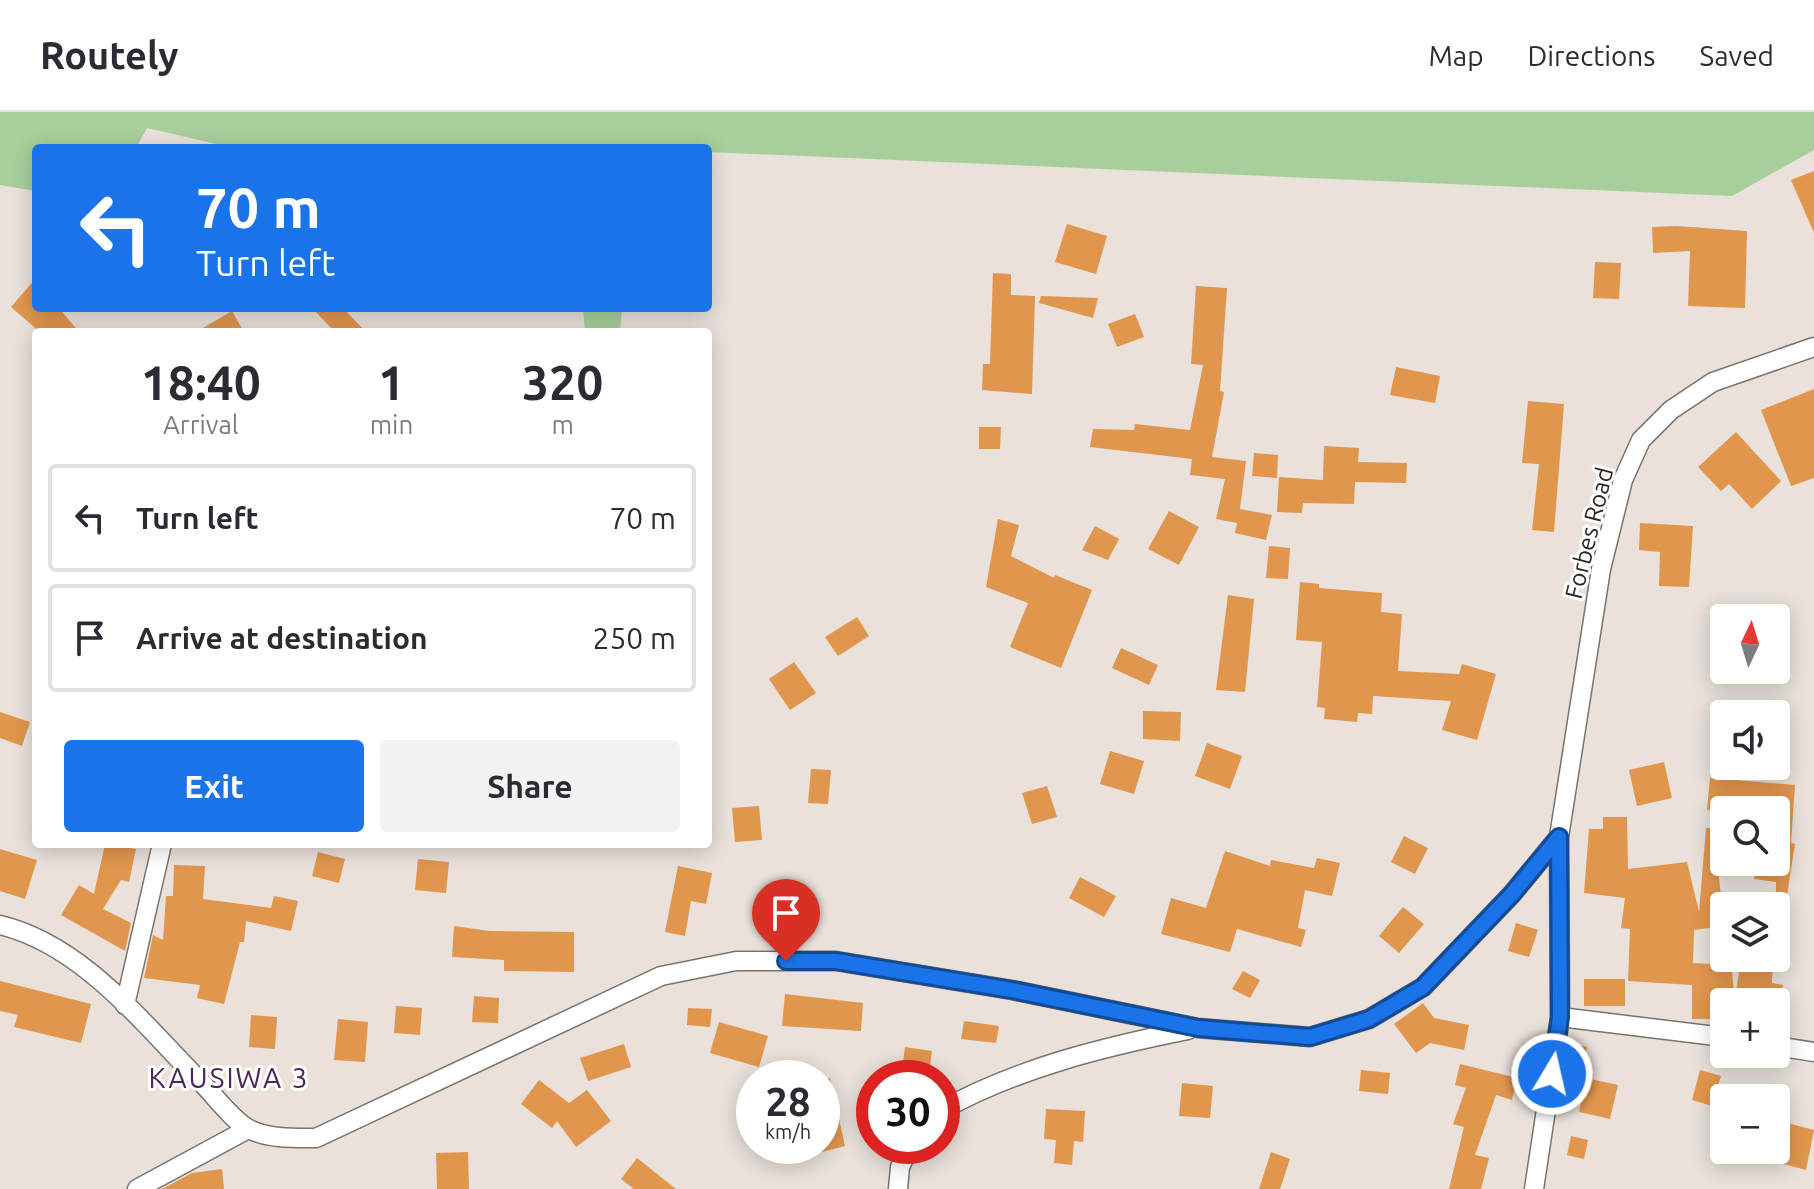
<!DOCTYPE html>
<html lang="en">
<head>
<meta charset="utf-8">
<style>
  body { margin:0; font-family:Ubuntu,sans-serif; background:#f2f2f3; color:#2b2b33; height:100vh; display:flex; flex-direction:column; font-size:30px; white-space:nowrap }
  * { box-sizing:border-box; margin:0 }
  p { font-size:26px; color:#7c7c81 }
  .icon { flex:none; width:44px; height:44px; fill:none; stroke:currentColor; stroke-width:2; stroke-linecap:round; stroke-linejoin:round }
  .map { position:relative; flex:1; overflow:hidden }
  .sheet { position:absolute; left:32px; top:216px; width:680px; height:520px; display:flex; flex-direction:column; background:#fff; border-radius:8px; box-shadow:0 4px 20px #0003 }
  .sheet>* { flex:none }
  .top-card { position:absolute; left:32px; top:32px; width:680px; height:168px; border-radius:8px; box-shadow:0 4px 20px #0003; background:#1a73e8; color:#fff; overflow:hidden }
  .needle { width:52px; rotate:4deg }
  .tools { position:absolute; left:1710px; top:492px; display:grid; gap:16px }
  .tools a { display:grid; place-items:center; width:80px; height:80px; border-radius:8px; background:#fff; box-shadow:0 4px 20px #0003; font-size:40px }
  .speed { position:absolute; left:736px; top:948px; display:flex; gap:16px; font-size:40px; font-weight:700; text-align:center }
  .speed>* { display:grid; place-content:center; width:104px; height:104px; border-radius:50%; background:#fff; box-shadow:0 4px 20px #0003; line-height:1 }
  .speed small { font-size:20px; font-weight:400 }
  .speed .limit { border:12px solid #d22; background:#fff; color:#111 }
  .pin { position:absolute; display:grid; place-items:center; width:68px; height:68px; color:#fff; margin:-82px -34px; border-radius:50% 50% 50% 0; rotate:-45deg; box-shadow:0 0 8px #0007 }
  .pin .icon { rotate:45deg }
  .me { position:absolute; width:88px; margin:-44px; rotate:9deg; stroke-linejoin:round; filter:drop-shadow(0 0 6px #0008) }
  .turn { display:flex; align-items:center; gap:28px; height:168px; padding:0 32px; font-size:36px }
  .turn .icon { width:104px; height:104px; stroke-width:2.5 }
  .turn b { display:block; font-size:56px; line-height:68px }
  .eta { display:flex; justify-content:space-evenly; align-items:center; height:136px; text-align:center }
  .eta b { font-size:48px; font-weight:700; line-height:56px }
  .button { display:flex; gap:16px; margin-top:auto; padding:16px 32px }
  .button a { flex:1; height:92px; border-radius:8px; background:#1a73e8; color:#fff; font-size:32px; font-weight:700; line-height:92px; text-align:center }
  .button a+a { background:#f2f2f3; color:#2b2b33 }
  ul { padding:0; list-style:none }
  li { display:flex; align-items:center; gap:24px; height:108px; margin:0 16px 12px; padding:0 16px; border:4px solid #e1e1e2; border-radius:8px }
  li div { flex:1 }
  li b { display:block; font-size:30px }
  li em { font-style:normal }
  header { display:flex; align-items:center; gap:48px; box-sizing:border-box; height:112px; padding:0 40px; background:#fff; border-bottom:2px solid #e1e1e2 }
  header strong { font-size:38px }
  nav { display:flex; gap:44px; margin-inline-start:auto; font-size:28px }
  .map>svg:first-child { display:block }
</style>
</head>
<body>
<header>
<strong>Routely</strong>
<nav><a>Map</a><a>Directions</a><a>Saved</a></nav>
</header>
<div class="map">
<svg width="1814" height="1077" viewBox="0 0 1814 1077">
  <rect width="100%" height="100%" fill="#e9e1da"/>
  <path fill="#a8cf9b" d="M 0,0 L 1814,0 L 1814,38 L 1732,84 L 708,40 L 708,36 L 234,36 L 147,16 L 136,36 L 36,36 L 36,79 L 0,73 Z
    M 583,196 L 622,196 L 620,220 L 585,220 Z"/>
  <path fill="#e1964e" d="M 1814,59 L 1814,121 L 1791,68 Z
    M 1067,112 L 1107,124 L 1096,162 L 1055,150 Z
    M 1676,114 L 1747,119 L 1745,196 L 1688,194 L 1690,139 L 1653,141 L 1652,115 Z
    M 1595,150 L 1621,151 L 1619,187 L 1593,186 Z
    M 993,161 L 1011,162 L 1011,183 L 1035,184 L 1032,282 L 982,278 L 983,252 L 990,252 Z
    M 36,166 L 36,196 L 59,196 L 79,220 L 40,220 L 11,195 Z
    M 1196,174 L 1227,176 L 1220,279 L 1224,280 L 1212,345 L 1246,349 L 1240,397 L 1272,403 L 1266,428 L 1235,421 L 1237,411 L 1216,407 L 1225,367 L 1190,363 L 1192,347 L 1090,335 L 1093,317 L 1134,318 L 1135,312 L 1190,318 L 1203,253 L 1191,252 Z
    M 1041,184 L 1098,186 L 1093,206 L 1039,191 Z
    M 312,196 L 343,196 L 366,220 L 335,220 Z
    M 232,199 L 244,220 L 196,220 Z
    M 1135,202 L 1144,225 L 1117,235 L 1108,212 Z
    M 1396,255 L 1440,264 L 1435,291 L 1390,283 Z
    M 1814,277 L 1814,366 L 1791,374 L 1761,298 Z
    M 1528,289 L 1564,292 L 1554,420 L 1532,418 L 1539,352 L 1522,351 Z
    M 979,315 L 1001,315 L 1000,337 L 979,337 Z
    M 1736,320 L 1781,369 L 1752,397 L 1729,372 L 1721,379 L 1698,355 Z
    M 1324,334 L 1359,336 L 1358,350 L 1407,351 L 1406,371 L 1355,370 L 1354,392 L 1303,391 L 1302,401 L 1277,400 L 1279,365 L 1323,368 Z
    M 1254,341 L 1278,343 L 1277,366 L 1252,364 Z
    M 1169,399 L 1199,415 L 1179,453 L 1148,437 Z
    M 998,407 L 1019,413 L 1011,444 L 1054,466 L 1055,463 L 1092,478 L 1061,556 L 1010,535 L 1028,491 L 986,475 Z
    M 1640,411 L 1693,414 L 1689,475 L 1659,474 L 1660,440 L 1639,438 Z
    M 1095,414 L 1119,427 L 1108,448 L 1082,438 Z
    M 1269,434 L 1290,436 L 1288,467 L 1266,466 Z
    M 1300,470 L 1319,472 L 1319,476 L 1382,481 L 1381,500 L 1402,502 L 1398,559 L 1459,562 L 1462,552 L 1496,562 L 1477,628 L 1442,618 L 1451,589 L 1373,584 L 1372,602 L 1358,601 L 1357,610 L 1324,607 L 1325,596 L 1317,595 L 1322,530 L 1296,528 Z
    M 1228,483 L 1254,487 L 1245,580 L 1216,578 Z
    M 857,505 L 869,524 L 838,544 L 825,525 Z
    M 1121,536 L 1158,553 L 1149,573 L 1112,556 Z
    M 794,550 L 816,581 L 790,598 L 769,567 Z
    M 1143,599 L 1181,600 L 1180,629 L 1143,627 Z
    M 0,600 L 30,610 L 22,634 L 0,626 Z
    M 1207,631 L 1242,644 L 1230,677 L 1195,664 Z
    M 1110,639 L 1144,649 L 1134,682 L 1100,672 Z
    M 1664,650 L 1672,686 L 1637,694 L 1629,658 Z
    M 811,657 L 831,658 L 828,692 L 808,691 Z
    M 1710,666 L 1795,673 L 1791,731 L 1795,732 L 1787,784 L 1776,783 L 1776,770 L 1754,767 L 1756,750 L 1776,750 L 1776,698 L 1707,698 Z
    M 1047,674 L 1057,705 L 1032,712 L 1022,681 Z
    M 759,694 L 762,728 L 735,730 L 732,696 Z
    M 1603,705 L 1627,705 L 1628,757 L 1687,750 L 1699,800 L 1706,716 L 1714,716 L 1724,814 L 1694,818 L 1693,851 L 1731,853 L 1735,886 L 1740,854 L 1747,854 L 1747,846 L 1773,846 L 1772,871 L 1783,873 L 1780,890 L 1724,890 L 1724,907 L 1692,907 L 1692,873 L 1628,869 L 1630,817 L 1621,816 L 1625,786 L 1584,781 L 1589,717 L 1603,717 Z
    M 1404,724 L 1428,736 L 1415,762 L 1391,750 Z
    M 105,732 L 136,737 L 129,770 L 121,768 L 103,797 L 131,811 L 125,839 L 61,803 L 79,773 L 94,782 Z
    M 0,737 L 37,748 L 25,787 L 0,779 Z
    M 1225,739 L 1270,754 L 1271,748 L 1314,756 L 1317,746 L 1340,751 L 1332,784 L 1305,778 L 1298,816 L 1306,818 L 1301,835 L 1237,817 L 1230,840 L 1161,822 L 1171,786 L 1206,796 Z
    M 318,740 L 345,747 L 339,771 L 312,764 Z
    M 418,747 L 449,750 L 446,781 L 415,778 Z
    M 174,753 L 205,754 L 203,787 L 271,796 L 274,784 L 298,789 L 291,819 L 246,809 L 244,830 L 240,830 L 224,892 L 197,886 L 200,873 L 144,866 L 153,823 L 163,828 L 166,784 L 173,784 Z
    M 678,754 L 712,761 L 706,792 L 691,789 L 685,824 L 665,820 Z
    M 1080,765 L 1116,784 L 1104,805 L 1069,786 Z
    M 1403,795 L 1424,812 L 1399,841 L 1379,824 Z
    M 1516,811 L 1538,818 L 1529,845 L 1508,839 Z
    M 454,814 L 490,819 L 574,820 L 574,860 L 504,859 L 504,848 L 452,845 Z
    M 1243,859 L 1260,868 L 1250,886 L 1232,877 Z
    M 1584,867 L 1625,867 L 1625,894 L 1584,894 Z
    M 0,869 L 91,892 L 81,931 L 14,915 L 18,903 L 0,899 Z
    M 785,882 L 863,891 L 861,919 L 782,914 Z
    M 474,884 L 499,886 L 498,911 L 472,910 Z
    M 1423,891 L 1434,906 L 1469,913 L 1464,938 L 1430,931 L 1416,941 L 1394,912 Z
    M 396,894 L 422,896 L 420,923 L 394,921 Z
    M 688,896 L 712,897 L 710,915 L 687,913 Z
    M 251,903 L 277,905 L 275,937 L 249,935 Z
    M 338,907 L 368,910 L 365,950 L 334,948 Z
    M 964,909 L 999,914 L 996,931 L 961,927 Z
    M 719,910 L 768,924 L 759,955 L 710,941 Z
    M 1568,931 L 1587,935 L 1583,956 L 1565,952 Z
    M 624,932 L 631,955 L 588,969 L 580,946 Z
    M 905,935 L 932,939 L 929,962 L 902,958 Z
    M 1460,952 L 1517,966 L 1512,988 L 1496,983 L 1475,1043 L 1489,1046 L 1481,1077 L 1449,1077 L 1464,1015 L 1453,1012 L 1466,976 L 1455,973 Z
    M 1361,958 L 1390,961 L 1388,982 L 1359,979 Z
    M 1700,958 L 1721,964 L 1712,994 L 1692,988 Z
    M 830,966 L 845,1034 L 822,1040 L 822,967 Z
    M 1586,966 L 1618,973 L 1610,1007 L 1579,1000 Z
    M 539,968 L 569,991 L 587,978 L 611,1009 L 576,1035 L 557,1009 L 552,1016 L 521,992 Z
    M 1182,971 L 1213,974 L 1210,1006 L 1179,1004 Z
    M 1046,997 L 1085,999 L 1083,1030 L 1074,1029 L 1072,1053 L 1054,1051 L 1056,1028 L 1044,1027 Z
    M 1776,1008 L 1814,1018 L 1806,1058 L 1776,1050 Z
    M 1571,1024 L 1588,1028 L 1584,1047 L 1567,1043 Z
    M 468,1040 L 469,1077 L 437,1077 L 436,1041 Z
    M 1271,1040 L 1290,1047 L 1280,1077 L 1259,1077 Z
    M 637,1046 L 676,1077 L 634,1077 L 621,1067 Z
    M 222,1057 L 224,1077 L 162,1077 L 192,1061 Z"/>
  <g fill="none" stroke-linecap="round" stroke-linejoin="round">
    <g stroke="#7a736d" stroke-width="21">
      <path id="street" d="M 0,813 C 83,833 143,912 201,970 C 215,984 232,1008 249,1017 C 268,1027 295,1026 316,1026 L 661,864 L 736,849 L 836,849 L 1012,878 L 1198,916 L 1310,925 L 1369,907 L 1423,875 L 1512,782 L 1559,725
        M 125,893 L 162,732
        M 1560,905 L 1724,925
        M 1776,934 L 1814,940
        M 942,998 C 1018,956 1103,935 1188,918
        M 137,1077 L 248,1017
        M 898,1077 L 900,1055 L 910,1034
        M 1534,1077 L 1560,905 L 1559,725 L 1601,457 L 1623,368 L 1641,328 L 1671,298 L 1713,270 L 1814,235"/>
    </g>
    <use href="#street" stroke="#fff" stroke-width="18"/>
  </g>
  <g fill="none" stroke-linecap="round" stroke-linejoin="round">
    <g stroke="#114b97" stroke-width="20">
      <path id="route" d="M 786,849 L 836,849 L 1012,878 L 1198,916 L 1310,925 L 1369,907 L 1423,875 L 1512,782 L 1559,725 L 1560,905 L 1552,962"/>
    </g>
    <use href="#route" stroke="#1a73e8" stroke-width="14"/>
  </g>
  <g text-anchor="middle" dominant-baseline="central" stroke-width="6" stroke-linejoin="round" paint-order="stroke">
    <g font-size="24" fill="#292624" stroke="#fff">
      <text transform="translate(1589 421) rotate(-76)">Forbes Road</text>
    </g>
    <g font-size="28" letter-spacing="2" fill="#4d265c" stroke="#fff">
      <text x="229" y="965">KAUSIWA 3</text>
    </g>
  </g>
</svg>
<div class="tools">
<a><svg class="needle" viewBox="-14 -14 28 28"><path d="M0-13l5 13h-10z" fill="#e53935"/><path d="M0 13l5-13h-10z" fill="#7c7c81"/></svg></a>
<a><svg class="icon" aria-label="sound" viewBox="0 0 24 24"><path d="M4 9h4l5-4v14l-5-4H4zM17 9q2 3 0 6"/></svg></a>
<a><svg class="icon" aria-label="search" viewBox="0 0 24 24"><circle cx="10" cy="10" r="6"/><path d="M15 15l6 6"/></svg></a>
<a><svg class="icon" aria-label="layers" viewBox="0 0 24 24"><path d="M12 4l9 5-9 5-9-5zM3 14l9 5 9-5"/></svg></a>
<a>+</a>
<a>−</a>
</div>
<div class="speed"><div>28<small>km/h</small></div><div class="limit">30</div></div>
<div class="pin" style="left:786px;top:849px;background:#d93025"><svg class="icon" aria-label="arrive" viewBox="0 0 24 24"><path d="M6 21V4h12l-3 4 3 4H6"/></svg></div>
<svg class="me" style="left:1552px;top:962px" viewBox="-20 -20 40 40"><circle r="17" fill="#1a73e8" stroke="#fff" stroke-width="3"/><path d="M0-11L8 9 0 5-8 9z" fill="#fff"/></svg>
<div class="top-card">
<div class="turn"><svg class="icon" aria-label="left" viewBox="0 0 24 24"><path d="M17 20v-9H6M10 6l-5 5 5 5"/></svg><div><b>70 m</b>Turn left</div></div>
</div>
<section class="sheet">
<div class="eta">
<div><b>18:40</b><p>Arrival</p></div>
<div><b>1</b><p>min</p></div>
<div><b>320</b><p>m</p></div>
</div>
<ul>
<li><svg class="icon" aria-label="left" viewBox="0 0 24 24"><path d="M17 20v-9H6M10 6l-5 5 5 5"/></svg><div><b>Turn left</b></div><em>70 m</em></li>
<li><svg class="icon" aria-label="arrive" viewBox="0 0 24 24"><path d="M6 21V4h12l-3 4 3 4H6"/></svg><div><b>Arrive at destination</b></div><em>250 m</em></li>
</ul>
<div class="button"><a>Exit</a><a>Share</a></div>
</section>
</div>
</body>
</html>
